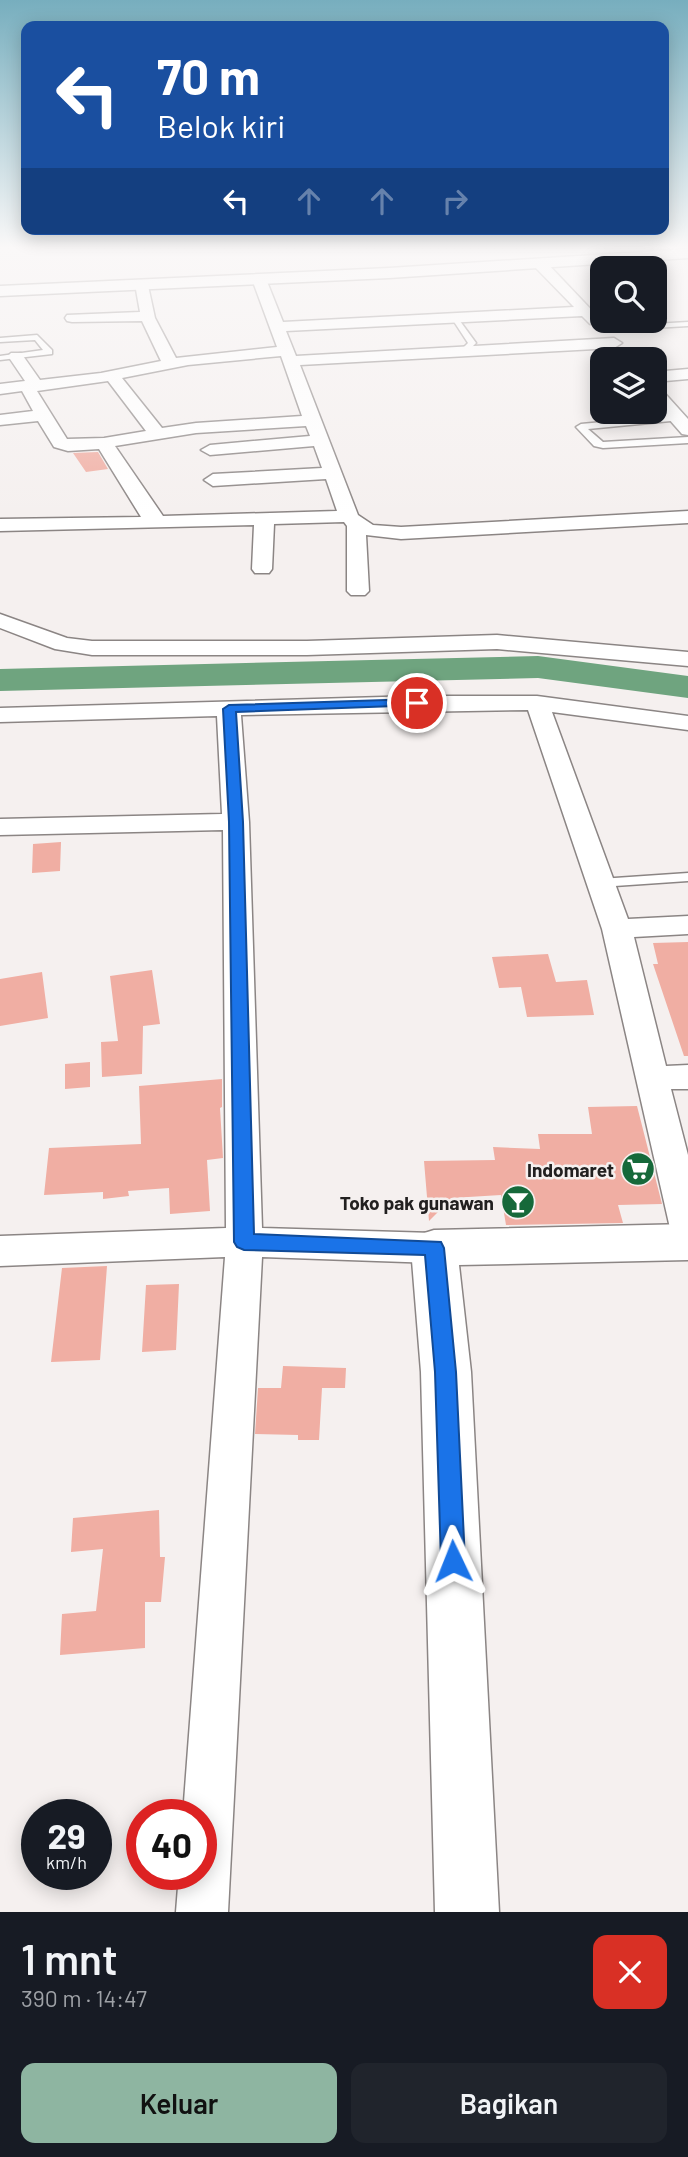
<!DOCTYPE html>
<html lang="id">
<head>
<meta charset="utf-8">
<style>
  body { margin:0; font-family:Barlow,sans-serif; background:#20242c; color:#f1f3f6; height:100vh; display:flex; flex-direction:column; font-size:26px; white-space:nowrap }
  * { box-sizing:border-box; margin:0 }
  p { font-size:23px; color:#9ea1a6 }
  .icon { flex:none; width:38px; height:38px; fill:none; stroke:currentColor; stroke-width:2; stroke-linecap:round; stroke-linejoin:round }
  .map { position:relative; height:1912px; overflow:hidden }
  .sheet { display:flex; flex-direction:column; background:#171b24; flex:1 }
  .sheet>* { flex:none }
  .top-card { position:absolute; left:21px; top:21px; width:648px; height:214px; border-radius:14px; box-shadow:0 4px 18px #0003; background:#1a4fa0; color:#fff; overflow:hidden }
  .controls { position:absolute; left:590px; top:256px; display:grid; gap:14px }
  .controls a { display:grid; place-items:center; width:77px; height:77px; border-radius:14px; background:#171b24; box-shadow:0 4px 18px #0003; font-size:35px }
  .speed { position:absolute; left:21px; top:1799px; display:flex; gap:14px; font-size:35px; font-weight:700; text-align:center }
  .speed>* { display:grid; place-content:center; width:91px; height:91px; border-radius:50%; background:#171b24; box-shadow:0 4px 18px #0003; line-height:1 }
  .speed small { font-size:18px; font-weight:400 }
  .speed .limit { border:10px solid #d22; background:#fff; color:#111 }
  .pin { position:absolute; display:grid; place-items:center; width:60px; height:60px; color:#fff; margin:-30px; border:4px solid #fff; border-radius:50%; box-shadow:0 2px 7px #0007 }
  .me { position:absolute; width:77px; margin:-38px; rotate:358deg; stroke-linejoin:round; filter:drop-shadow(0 0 5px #0008) }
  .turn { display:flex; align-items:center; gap:24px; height:147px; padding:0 21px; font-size:32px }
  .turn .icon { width:91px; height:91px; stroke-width:2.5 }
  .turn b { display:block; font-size:49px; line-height:60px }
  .lanes { display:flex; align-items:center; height:66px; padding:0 21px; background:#0003; justify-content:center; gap:35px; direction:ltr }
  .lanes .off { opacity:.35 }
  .round { display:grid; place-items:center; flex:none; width:74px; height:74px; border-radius:14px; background:#20242c }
  .overview { display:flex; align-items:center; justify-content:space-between; height:119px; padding:0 21px }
  h1 { font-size:42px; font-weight:600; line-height:52px }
  .action { display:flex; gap:14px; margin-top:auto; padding:14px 21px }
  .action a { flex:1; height:80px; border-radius:14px; background:#8eb5a1; color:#111; font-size:28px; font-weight:600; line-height:80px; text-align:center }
  .action a+a { background:#20242c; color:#f1f3f6 }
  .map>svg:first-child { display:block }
</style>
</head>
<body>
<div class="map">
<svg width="688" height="1912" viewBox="0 0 688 1912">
  <rect width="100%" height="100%" fill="#f5f0ef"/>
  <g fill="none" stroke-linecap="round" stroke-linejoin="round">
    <path fill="#6fa47f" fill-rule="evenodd" d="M 538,656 L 688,676 L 688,698 L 538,678 L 0,691 L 0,669 Z"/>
  </g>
  <path fill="#f0aea3" d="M 98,452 L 108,469 L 86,472 L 73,453 Z
    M 61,842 L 60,871 L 32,873 L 33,844 Z
    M 688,942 L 688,1056 L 684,1056 L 653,964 L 658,964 L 653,943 Z
    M 548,954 L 556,982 L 587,980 L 594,1015 L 527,1017 L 521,987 L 499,988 L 492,957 Z
    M 152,970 L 160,1024 L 143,1026 L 142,1074 L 102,1077 L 101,1042 L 118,1041 L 110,976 Z
    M 42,972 L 48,1018 L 0,1026 L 0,979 Z
    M 90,1062 L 90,1087 L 65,1089 L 65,1064 Z
    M 222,1079 L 222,1107 L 220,1108 L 223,1158 L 207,1160 L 210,1211 L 170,1214 L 169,1188 L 128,1191 L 129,1196 L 103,1199 L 103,1192 L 44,1195 L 49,1148 L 141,1144 L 139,1086 Z
    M 637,1106 L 662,1204 L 618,1205 L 623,1223 L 506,1225 L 501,1195 L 452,1198 L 429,1221 L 424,1161 L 495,1160 L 493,1147 L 540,1149 L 538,1134 L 592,1134 L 588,1107 Z
    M 107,1266 L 100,1360 L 51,1362 L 62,1268 Z
    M 179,1284 L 176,1350 L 142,1352 L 146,1285 Z
    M 283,1366 L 346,1368 L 345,1388 L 322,1388 L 319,1440 L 298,1440 L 298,1435 L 255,1434 L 258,1388 L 281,1388 Z
    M 159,1510 L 160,1557 L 165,1557 L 161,1602 L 145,1602 L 145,1648 L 60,1655 L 62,1614 L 96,1611 L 103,1549 L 71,1552 L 73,1518 Z"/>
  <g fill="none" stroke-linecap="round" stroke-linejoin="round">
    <g stroke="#8b8584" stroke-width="3">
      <path id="service" d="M 451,317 L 457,317 L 476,343 L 472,347 L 474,353 L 468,353 L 464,347 L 468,343 Z
        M 688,322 L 688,326 L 601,331 L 597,329 L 601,327 Z
        M 37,335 L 52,350 L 52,354 L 0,360 L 0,356 L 43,350 L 35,340 L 0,342 L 0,338 Z
        M 678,415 L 681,416 L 681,420 L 588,429 L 603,442 L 688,437 L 688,443 L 603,448 L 594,446 L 576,427 L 581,424 Z
        M 688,873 L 688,881 L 600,887 L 593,883 L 600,879 Z"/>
    </g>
    <g stroke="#8b8584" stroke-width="3">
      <path id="minor" d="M 539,259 L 544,260 L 602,321 L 600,324 L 590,324 L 582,316 L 286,331 L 296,356 L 614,338 L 622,343 L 614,348 L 300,365 L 358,515 L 373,525 L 401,527 L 688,511 L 688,523 L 401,539 L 366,535 L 369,591 L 365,595 L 351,595 L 347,591 L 347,526 L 344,522 L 274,524 L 272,569 L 269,573 L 255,573 L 252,569 L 254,525 L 0,531 L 0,519 L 141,517 L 99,449 L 68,451 L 54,447 L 38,421 L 0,425 L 0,415 L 33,411 L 22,391 L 0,394 L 0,384 L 25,381 L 8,356 L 11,353 L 21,353 L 40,380 L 101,373 L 161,361 L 142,321 L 72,322 L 67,321 L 65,318 L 67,315 L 140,312 L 135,284 L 137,281 L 147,281 L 155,318 L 176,358 L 277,347 L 252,279 L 259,275 L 266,279 L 283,322 L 574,307 L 534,266 L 534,260 ZM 281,356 L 302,416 L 196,423 L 162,428 L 122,378 L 188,365 ZM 108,381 L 146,431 L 104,438 L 67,439 L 37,391 ZM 306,426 L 310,436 L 210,445 L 201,450 L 210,455 L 314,446 L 322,468 L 213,474 L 204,480 L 213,486 L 326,479 L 337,511 L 163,516 L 115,446 L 196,433 Z
        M 688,369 L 688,379 L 654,382 L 654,372 Z
        M 654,386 L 660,388 L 688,419 L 688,435 L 682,434 L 654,402 Z
        M 0,614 L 67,638 L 92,641 L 307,641 L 497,635 L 688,652 L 688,666 L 497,649 L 307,655 L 92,655 L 55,649 L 0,628 Z
        M 417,696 L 537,696 L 688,716 L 688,730 L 552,712 L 628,919 L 688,916 L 688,934 L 634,937 L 666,1066 L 688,1065 L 688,1089 L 671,1089 L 688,1155 L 688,1242 L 675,1238 L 670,1228 L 602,929 L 528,710 L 241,715 L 249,822 L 262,1228 L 434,1233 L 447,1238 L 452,1248 L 447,1258 L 434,1263 L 262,1257 L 228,1912 L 176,1912 L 179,1874 L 201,1874 L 201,1815 L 183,1815 L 225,1257 L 0,1266 L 0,1236 L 226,1228 L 223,830 L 0,835 L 0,819 L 222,814 L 217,716 L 0,722 L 0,708 Z"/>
    </g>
    <g stroke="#8b8584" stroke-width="3">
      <path id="tertiary" d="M 688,249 L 688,258 L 389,278 L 0,296 L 0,286 L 389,268 Z
        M 688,1224 L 688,1260 L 459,1265 L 471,1372 L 499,1912 L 435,1912 L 421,1372 L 411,1248 L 418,1235 L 434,1230 Z"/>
    </g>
    <use href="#service" fill="#fff" fill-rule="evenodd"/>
    <use href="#minor" fill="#fff" fill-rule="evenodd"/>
    <use href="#tertiary" fill="#fff" fill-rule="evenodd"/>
  </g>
  <linearGradient id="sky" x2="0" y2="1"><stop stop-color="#77aebe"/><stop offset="0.48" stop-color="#faf8f8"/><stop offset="1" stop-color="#faf8f8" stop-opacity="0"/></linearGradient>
  <rect width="688" height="516" fill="url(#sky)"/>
  <path fill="#1a73e8" stroke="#114b97" stroke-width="2" d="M 417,699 L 424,703 L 422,705 L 236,712 L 243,822 L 254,1234 L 441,1242 L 444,1248 L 456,1372 L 465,1561 L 461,1569 L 453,1572 L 445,1569 L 441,1561 L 435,1372 L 425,1255 L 244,1250 L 237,1247 L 234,1242 L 229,822 L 223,709 L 229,705 Z"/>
  <defs>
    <g id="supermarket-disc" transform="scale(1.75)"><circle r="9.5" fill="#16693a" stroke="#f5f0ef"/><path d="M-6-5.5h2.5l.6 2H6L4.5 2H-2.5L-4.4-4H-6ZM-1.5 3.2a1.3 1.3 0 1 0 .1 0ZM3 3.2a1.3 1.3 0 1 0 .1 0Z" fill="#fff"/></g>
    <g id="bar-disc" transform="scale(1.75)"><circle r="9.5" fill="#16693a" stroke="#f5f0ef"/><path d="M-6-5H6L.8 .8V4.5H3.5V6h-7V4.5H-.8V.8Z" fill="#fff"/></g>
  </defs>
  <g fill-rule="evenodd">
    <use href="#supermarket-disc" x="638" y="1169"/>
    <use href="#bar-disc" x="518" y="1202"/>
  </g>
  <g text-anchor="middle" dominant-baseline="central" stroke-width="5" stroke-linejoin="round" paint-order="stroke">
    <g font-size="19" font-weight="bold" fill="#222020" stroke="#f5f0ef" text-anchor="end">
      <text x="614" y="1169">Indomaret</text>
      <text x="494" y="1202">Toko pak gunawan</text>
    </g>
  </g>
</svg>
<div class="controls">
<a><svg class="icon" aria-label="search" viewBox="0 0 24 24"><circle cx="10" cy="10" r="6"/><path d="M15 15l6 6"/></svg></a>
<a><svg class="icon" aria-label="layers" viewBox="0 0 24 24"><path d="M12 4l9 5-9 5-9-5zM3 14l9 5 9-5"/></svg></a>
</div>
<div class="speed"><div>29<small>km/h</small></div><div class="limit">40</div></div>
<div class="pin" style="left:417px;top:703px;background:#d93025"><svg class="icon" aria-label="arrive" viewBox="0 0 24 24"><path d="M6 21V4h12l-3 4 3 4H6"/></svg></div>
<svg class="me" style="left:453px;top:1561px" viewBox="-20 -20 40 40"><path d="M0-17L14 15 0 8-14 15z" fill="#1a73e8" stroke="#fff" stroke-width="4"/></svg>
<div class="top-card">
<div class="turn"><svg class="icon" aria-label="left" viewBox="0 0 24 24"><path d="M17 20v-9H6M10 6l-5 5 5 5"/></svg><div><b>70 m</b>Belok kiri</div></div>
<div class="lanes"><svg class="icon" aria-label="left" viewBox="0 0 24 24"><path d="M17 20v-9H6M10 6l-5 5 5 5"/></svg><svg class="icon off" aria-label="ahead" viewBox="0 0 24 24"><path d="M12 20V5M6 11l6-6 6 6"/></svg><svg class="icon off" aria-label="ahead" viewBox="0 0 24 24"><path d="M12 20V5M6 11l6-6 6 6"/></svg><svg class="icon off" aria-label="right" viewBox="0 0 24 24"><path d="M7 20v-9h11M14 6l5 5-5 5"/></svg></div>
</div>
</div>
<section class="sheet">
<div class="overview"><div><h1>1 mnt</h1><p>390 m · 14:47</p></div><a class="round" style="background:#d93025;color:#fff"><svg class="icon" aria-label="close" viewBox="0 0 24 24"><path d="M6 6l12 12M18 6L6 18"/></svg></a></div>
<div class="action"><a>Keluar</a><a>Bagikan</a></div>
</section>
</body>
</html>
